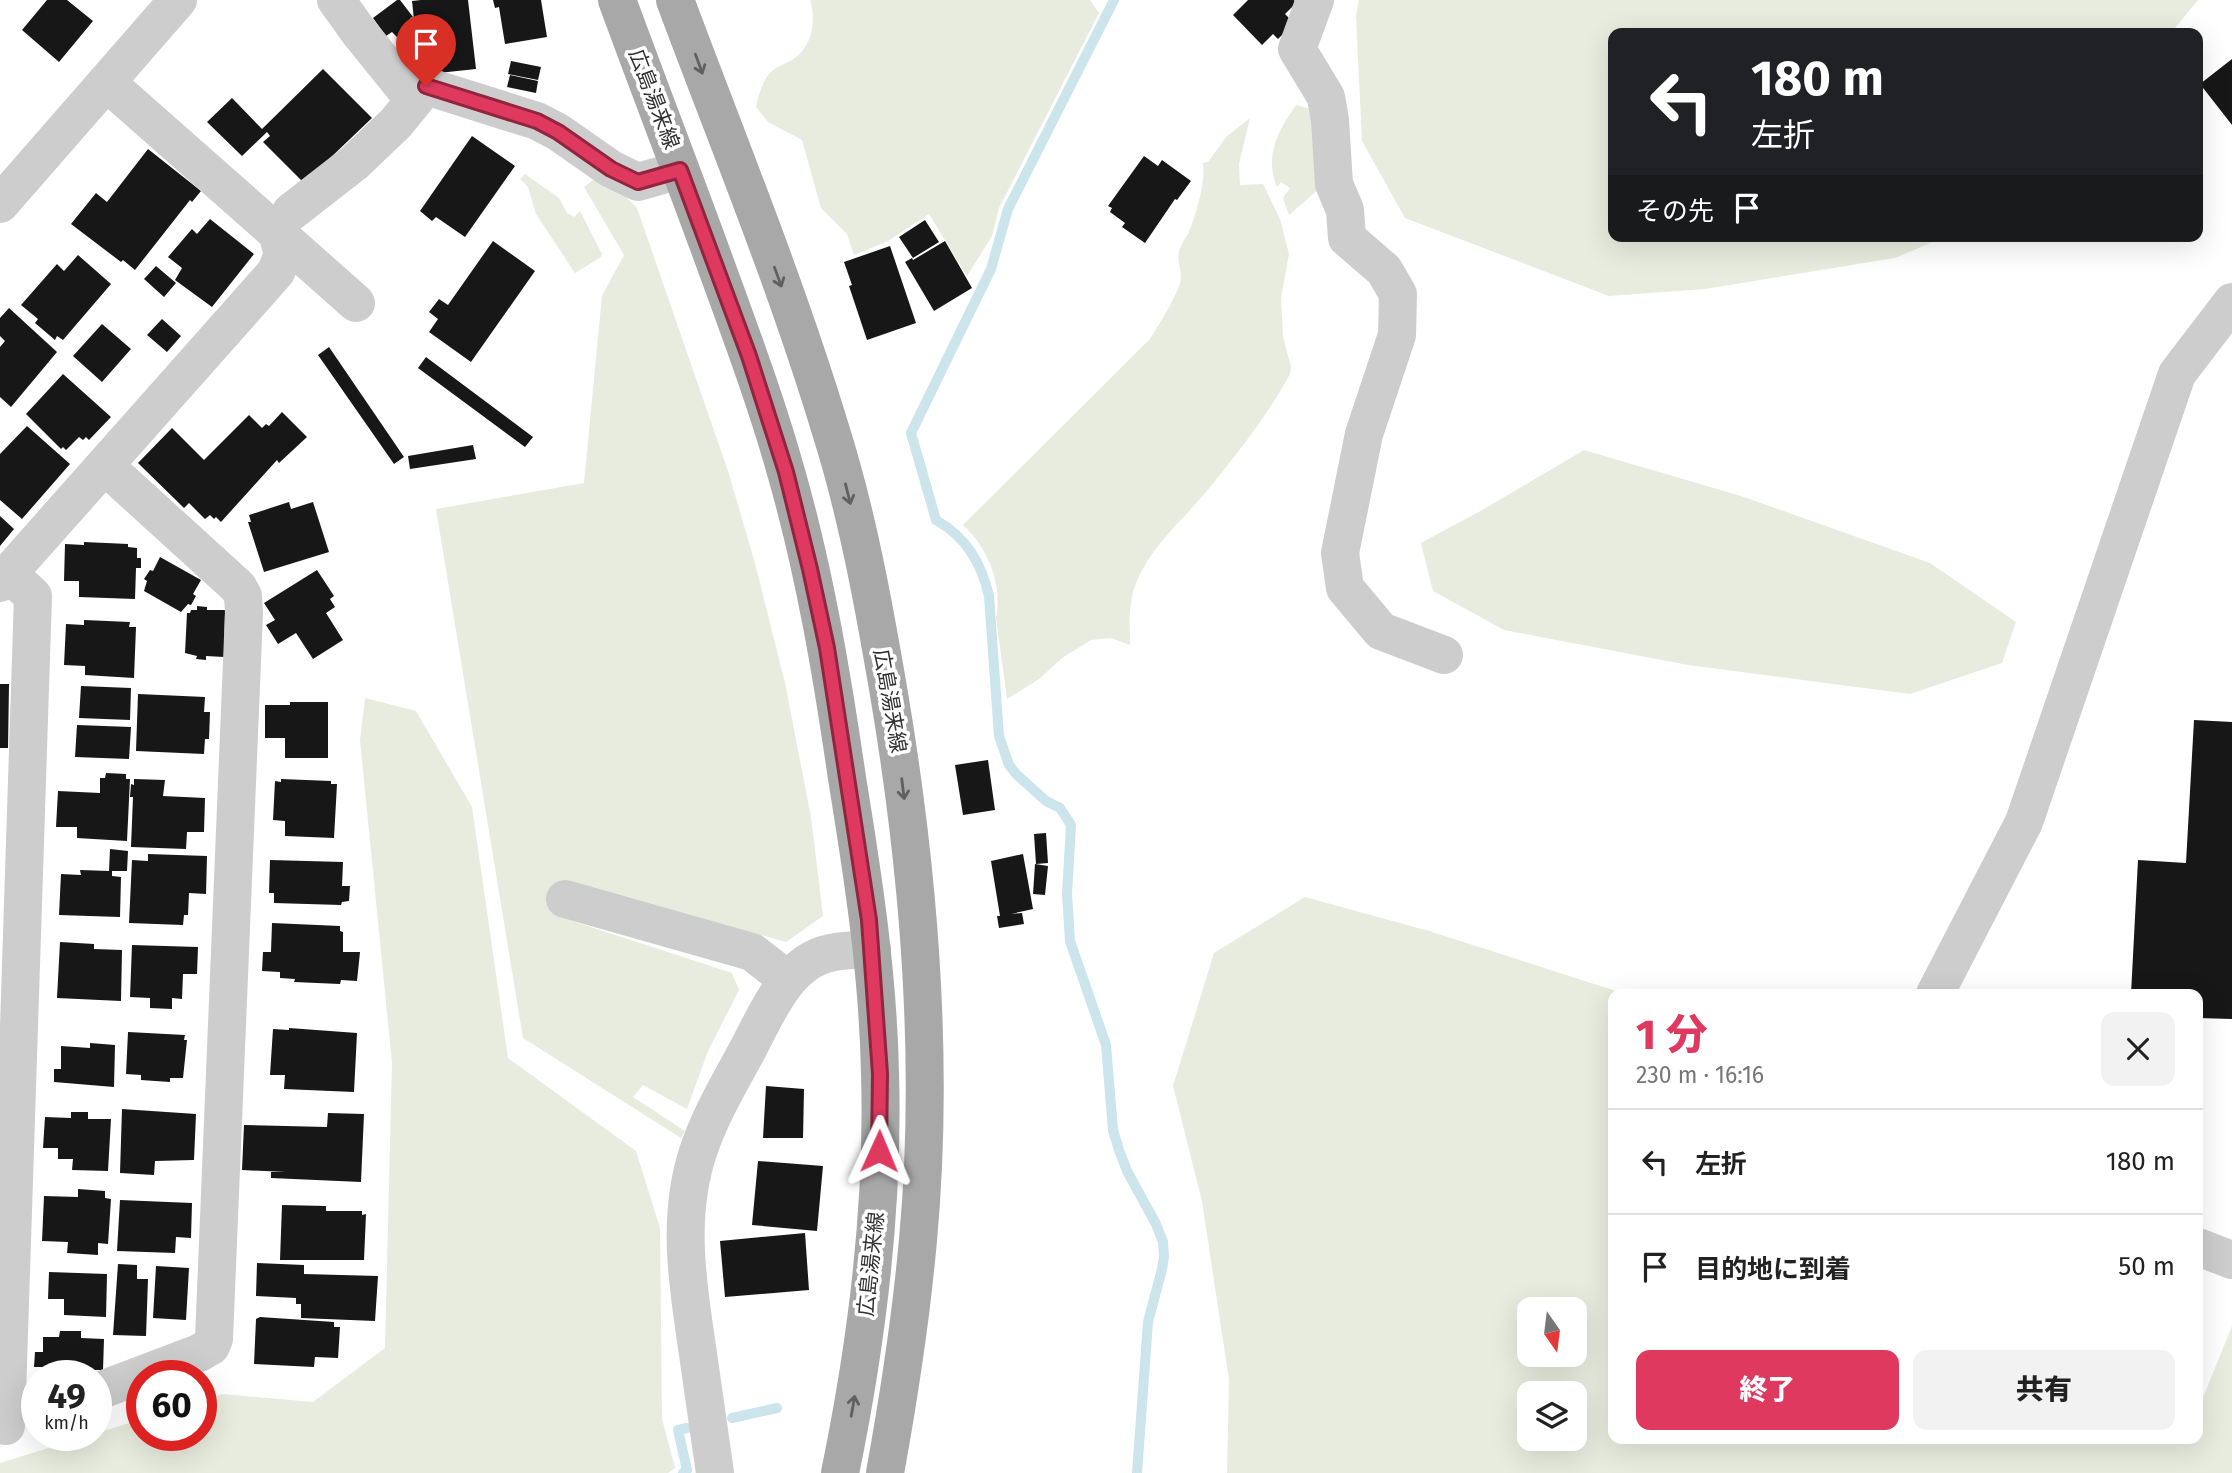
<!DOCTYPE html>
<html lang="ja">
<head>
<meta charset="utf-8">
<style>
  body { margin:0; font-family:"Fira Sans","Noto Sans JP",sans-serif; background:#f2f2f2; color:#222; height:100vh; display:flex; flex-direction:column; font-size:26px; white-space:nowrap }
  * { box-sizing:border-box; margin:0 }
  p { font-size:23px; color:#767676 }
  .icon { flex:none; width:38px; height:38px; fill:none; stroke:currentColor; stroke-width:2; stroke-linecap:round; stroke-linejoin:round }
  .map { position:relative; flex:1; overflow:hidden }
  .panel { position:absolute; left:1608px; top:989px; width:595px; height:455px; display:flex; flex-direction:column; background:#fff; border-radius:14px; box-shadow:0 7px 28px #0002 }
  .panel>* { flex:none }
  .guide { position:absolute; left:1608px; top:28px; width:595px; height:214px; border-radius:14px; box-shadow:0 7px 28px #0002; background:#202124; color:#fff; overflow:hidden }
  .needle { width:46px; rotate:166deg }
  .tools { position:absolute; left:1517px; top:1297px; display:grid; gap:14px }
  .tools a { display:grid; place-items:center; width:70px; height:70px; border-radius:14px; background:#fff; box-shadow:0 7px 28px #0002; font-size:35px }
  .speed { position:absolute; left:21px; top:1360px; display:flex; gap:14px; font-size:35px; font-weight:700; text-align:center }
  .speed>* { display:grid; place-content:center; width:91px; height:91px; border-radius:50%; background:#fff; box-shadow:0 7px 28px #0002; line-height:1 }
  .speed small { font-size:18px; font-weight:400 }
  .speed .limit { border:10px solid #d22; background:#fff; color:#111 }
  .pin { position:absolute; display:grid; place-items:center; width:60px; height:60px; color:#fff; margin:-72px -30px; border-radius:50% 50% 50% 0; rotate:-45deg; box-shadow:0 0 7px #0007 }
  .pin .icon { rotate:45deg }
  .me { position:absolute; width:77px; margin:-38px; rotate:1deg; stroke-linejoin:round; filter:drop-shadow(0 0 5px #0008) }
  .turn { display:flex; align-items:center; gap:24px; height:147px; padding:0 28px; font-size:32px }
  .turn .icon { width:91px; height:91px; stroke-width:2.5 }
  .turn b { display:block; font-size:49px; line-height:60px }
  .then { display:flex; align-items:center; height:66px; padding:0 28px; background:#0003; gap:14px; font-size:26px }
  .round { display:grid; place-items:center; flex:none; width:74px; height:74px; border-radius:14px; background:#f2f2f2 }
  .overview { display:flex; align-items:center; justify-content:space-between; height:119px; padding:0 28px }
  h1 { font-size:42px; font-weight:800; line-height:52px; color:#df3960 }
  .button { display:flex; gap:14px; margin-top:auto; padding:14px 28px }
  .button a { flex:1; height:80px; border-radius:14px; background:#df3960; color:#fff; font-size:28px; font-weight:800; line-height:80px; text-align:center }
  .button a+a { background:#f2f2f2; color:#222 }
  ul { padding:0; list-style:none }
  li { display:flex; align-items:center; gap:21px; height:105px; padding:0 28px; border-top:2px solid #e0e0e0 }
  li div { flex:1 }
  li b { display:block; font-size:26px }
  li em { font-style:normal }
  .map>svg:first-child { display:block }
</style>
</head>
<body>
<div class="map">
<svg width="2232" height="1473" viewBox="0 0 2232 1473">
  <rect width="100%" height="100%" fill="#fff"/>
  <path fill="#e8ecde" fill-rule="evenodd" d="M 810,0 L 1090,0 L 1099,13 L 999,208 L 992,236 L 967,276 L 929,214 L 888,241 L 854,255 L 847,234 L 821,208 L 802,140 L 768,122 L 756,107 C 759,95 762,80 772,71 C 779,65 789,63 796,57 C 813,44 816,19 810,0 Z
    M 1359,0 L 2198,0 L 2171,33 L 1614,33 L 1614,236 L 1947,236 L 1895,258 L 1705,289 L 1609,296 L 1405,218 L 1362,141 L 1356,15 Z
    M 1296,105 L 1311,109 L 1320,188 L 1289,215 L 1283,198 L 1290,188 L 1281,182 L 1277,187 C 1264,155 1278,131 1296,105 Z
    M 1250,118 L 1239,164 L 1240,185 L 1263,184 L 1280,219 L 1289,254 L 1281,298 L 1283,337 L 1291,367 L 1290,374 C 1270,412 1234,458 1206,492 C 1181,522 1149,548 1135,586 C 1128,606 1130,625 1130,645 L 1111,638 L 1091,640 L 1062,658 L 1039,679 L 1007,699 L 996,618 C 1003,585 988,548 963,525 L 1149,340 C 1156,330 1182,288 1181,277 C 1181,268 1177,261 1179,251 C 1181,244 1186,238 1189,232 C 1196,214 1206,182 1203,163 L 1208,162 L 1226,137 Z
    M 602,173 L 637,208 L 729,474 L 756,567 L 785,683 L 811,817 L 823,916 L 786,942 L 563,880 L 554,915 L 732,973 L 739,990 L 708,1051 L 687,1109 L 643,1085 L 633,1097 L 685,1131 L 681,1138 L 523,1038 L 436,509 L 584,483 L 602,296 L 624,255 L 584,187 Z
    M 525,174 L 559,198 L 567,213 L 574,217 L 580,211 L 602,254 L 601,257 L 575,273 L 536,214 L 528,187 L 520,179 Z
    M 1584,450 L 1741,496 L 1930,563 L 2016,622 L 2002,663 L 1910,694 L 1688,665 L 1504,630 L 1433,591 L 1421,543 L 1484,509 Z
    M 365,698 L 416,711 L 472,807 L 508,1058 L 636,1151 L 660,1228 L 662,1419 L 675,1468 L 668,1473 L 0,1473 L 0,1463 L 142,1419 L 142,1435 L 201,1435 L 201,1401 L 222,1394 L 313,1402 L 385,1348 L 392,1063 L 360,740 Z
    M 1305,897 L 1429,931 L 1613,990 L 1619,994 L 1614,994 L 1614,1438 L 2198,1438 L 2198,1410 L 2232,1326 L 2232,1473 L 1227,1473 L 1229,1380 L 1202,1201 L 1173,1086 L 1214,953 ZM 1530,1309 L 1575,1309 L 1575,1354 L 1530,1354 ZM 1530,1393 L 1575,1393 L 1575,1438 L 1530,1438 Z"/>
  <g fill="none" stroke-linecap="round" stroke-linejoin="round">
    <path stroke="#cce4eb" stroke-width="10" d="M 1114,0 L 1008,209 L 991,269 L 911,433 L 936,520 C 966,537 981,562 989,596 L 999,736 L 1009,765 L 1016,774 L 1046,801 L 1060,808 L 1071,825 L 1067,894 L 1070,941 L 1106,1045 L 1113,1130 L 1119,1150 L 1127,1171 L 1156,1224 L 1163,1242 L 1164,1257 L 1162,1269 L 1148,1322 L 1137,1473
      M 732,1418 L 777,1408
      M 683,1473 L 687,1470 L 678,1430 L 687,1428"/>
  </g>
  <path fill="#171717" d="M 47,0 L 67,0 L 93,21 L 59,62 L 22,30 Z
    M 397,0 L 400,0 L 413,17 L 410,18 L 414,24 L 397,37 L 392,32 L 386,36 L 373,18 Z
    M 421,0 L 468,0 L 476,69 L 429,74 L 417,73 L 412,29 L 415,29 L 412,1 Z
    M 493,0 L 541,0 L 547,37 L 505,44 L 499,7 L 495,8 Z
    M 1248,0 L 1294,0 L 1296,3 L 1285,14 L 1291,20 L 1291,26 L 1278,39 L 1273,34 L 1262,45 L 1233,15 Z
    M 2232,59 L 2232,125 L 2200,84 Z
    M 511,61 L 541,67 L 538,80 L 508,74 Z
    M 323,69 L 372,118 L 304,183 L 263,142 L 270,136 L 267,132 L 242,156 L 207,122 L 232,98 L 262,129 Z
    M 510,75 L 538,81 L 536,93 L 507,87 Z
    M 472,136 L 515,166 L 465,237 L 436,217 L 432,221 L 420,211 Z
    M 148,149 L 201,191 L 192,202 L 190,200 L 135,270 L 123,260 L 121,262 L 71,224 L 96,193 L 107,202 Z
    M 1144,156 L 1158,166 L 1162,160 L 1191,181 L 1177,200 L 1175,199 L 1145,243 L 1122,227 L 1125,223 L 1110,212 L 1112,208 L 1108,206 Z
    M 210,219 L 254,254 L 212,307 L 175,280 L 182,268 L 168,257 L 192,229 L 197,234 Z
    M 925,220 L 939,242 L 913,258 L 899,237 Z
    M 493,241 L 535,271 L 471,362 L 429,332 L 438,319 L 429,312 L 439,299 L 448,305 Z
    M 945,241 L 972,288 L 934,311 L 905,262 L 912,258 L 913,260 Z
    M 890,246 L 916,323 L 867,340 L 849,286 L 852,285 L 844,262 Z
    M 78,255 L 111,284 L 63,340 L 57,336 L 55,340 L 35,323 L 38,319 L 21,305 L 57,264 L 64,271 Z
    M 156,266 L 176,283 L 164,297 L 144,279 Z
    M 9,308 L 57,352 L 11,407 L 0,397 L 0,347 L 5,341 L 0,336 L 0,318 Z
    M 162,319 L 181,336 L 167,352 L 147,335 Z
    M 102,324 L 131,349 L 102,382 L 73,356 Z
    M 329,347 L 404,457 L 394,464 L 318,355 Z
    M 426,357 L 533,437 L 525,447 L 418,368 Z
    M 63,374 L 111,417 L 89,440 L 86,437 L 83,440 L 79,437 L 66,450 L 63,447 L 61,449 L 26,414 Z
    M 282,412 L 307,437 L 279,463 L 277,460 L 221,522 L 216,517 L 214,519 L 210,515 L 205,519 L 189,503 L 184,508 L 138,463 L 172,428 L 204,460 L 249,415 L 262,428 L 266,424 L 269,426 Z
    M 27,426 L 70,464 L 22,519 L 0,500 L 0,454 Z
    M 473,445 L 476,459 L 410,469 L 408,456 Z
    M 289,502 L 291,509 L 313,502 L 329,552 L 264,572 L 248,522 L 251,522 L 249,515 Z
    M 0,516 L 14,529 L 0,546 Z
    M 84,542 L 128,544 L 128,547 L 137,548 L 137,558 L 141,558 L 141,568 L 136,568 L 135,599 L 79,597 L 79,581 L 64,581 L 65,544 L 84,545 Z
    M 160,557 L 201,580 L 193,594 L 196,596 L 191,605 L 188,604 L 181,612 L 144,591 L 147,581 L 144,579 L 150,570 L 153,571 Z
    M 317,570 L 334,596 L 330,599 L 335,607 L 326,613 L 343,640 L 313,659 L 296,633 L 278,644 L 266,625 L 275,620 L 264,603 Z
    M 197,606 L 207,607 L 207,610 L 225,610 L 224,657 L 206,656 L 206,660 L 196,659 L 197,656 L 185,653 L 187,613 L 190,613 L 191,610 L 197,610 Z
    M 84,620 L 130,622 L 129,627 L 136,627 L 134,678 L 85,675 L 85,666 L 64,665 L 66,624 L 84,625 Z
    M 0,684 L 9,684 L 8,748 L 0,748 Z
    M 81,686 L 131,688 L 130,720 L 79,718 Z
    M 138,694 L 205,697 L 204,712 L 210,712 L 209,739 L 205,739 L 204,754 L 136,751 Z
    M 290,702 L 328,702 L 328,758 L 285,758 L 285,738 L 265,738 L 265,705 L 290,705 Z
    M 2194,720 L 2232,722 L 2232,1019 L 2198,1018 L 2198,994 L 2131,994 L 2138,860 L 2186,863 Z
    M 77,725 L 131,727 L 129,759 L 75,757 Z
    M 988,760 L 995,810 L 963,815 L 955,765 Z
    M 106,773 L 126,774 L 126,779 L 130,779 L 127,841 L 77,838 L 77,827 L 56,827 L 58,791 L 100,793 L 100,778 L 105,778 Z
    M 134,779 L 165,780 L 163,796 L 205,798 L 204,832 L 187,832 L 186,849 L 131,847 L 133,797 L 130,797 L 131,784 L 134,785 Z
    M 281,779 L 331,781 L 331,784 L 337,784 L 334,838 L 285,836 L 285,821 L 273,820 L 275,781 L 281,782 Z
    M 1046,833 L 1048,863 L 1036,864 L 1034,834 Z
    M 110,849 L 128,851 L 127,871 L 112,871 L 112,876 L 121,877 L 120,917 L 59,915 L 61,874 L 81,875 L 80,870 L 109,871 Z
    M 148,854 L 207,856 L 206,894 L 189,893 L 188,915 L 184,915 L 183,925 L 129,923 L 132,860 L 148,861 Z
    M 1023,854 L 1033,909 L 1011,914 L 1022,913 L 1024,924 L 999,928 L 997,916 L 1000,916 L 991,861 Z
    M 270,860 L 343,862 L 342,886 L 350,886 L 349,901 L 342,902 L 341,905 L 274,903 L 274,893 L 269,893 Z
    M 1035,864 L 1048,866 L 1045,895 L 1033,894 Z
    M 272,923 L 340,926 L 340,931 L 343,932 L 343,952 L 360,952 L 357,981 L 341,980 L 340,984 L 294,982 L 295,979 L 280,978 L 280,972 L 262,971 L 263,952 L 271,952 Z
    M 60,942 L 94,944 L 94,949 L 122,950 L 121,1001 L 57,998 Z
    M 132,945 L 198,947 L 197,974 L 183,974 L 182,999 L 172,998 L 172,1009 L 150,1008 L 150,998 L 130,997 Z
    M 289,1028 L 357,1033 L 354,1092 L 284,1089 L 285,1075 L 270,1075 L 273,1029 L 289,1030 Z
    M 128,1032 L 185,1035 L 184,1040 L 187,1040 L 183,1078 L 170,1078 L 170,1082 L 141,1080 L 141,1075 L 126,1074 Z
    M 90,1043 L 115,1045 L 114,1087 L 54,1082 L 54,1069 L 61,1069 L 61,1046 L 90,1048 Z
    M 766,1086 L 804,1089 L 803,1138 L 763,1138 Z
    M 122,1109 L 196,1114 L 194,1160 L 155,1161 L 154,1175 L 120,1173 Z
    M 71,1112 L 88,1112 L 88,1119 L 111,1119 L 108,1171 L 72,1170 L 73,1159 L 58,1159 L 58,1148 L 43,1148 L 45,1117 L 71,1118 Z
    M 328,1113 L 364,1114 L 361,1182 L 271,1178 L 271,1172 L 286,1172 L 242,1170 L 244,1125 L 327,1127 Z
    M 758,1161 L 823,1166 L 817,1231 L 752,1225 Z
    M 78,1189 L 105,1191 L 105,1198 L 111,1199 L 108,1244 L 98,1243 L 98,1255 L 67,1253 L 68,1242 L 42,1241 L 44,1196 L 78,1197 Z
    M 120,1200 L 192,1203 L 191,1238 L 176,1237 L 175,1253 L 117,1251 Z
    M 282,1205 L 326,1206 L 326,1211 L 362,1211 L 362,1215 L 366,1214 L 364,1260 L 280,1260 Z
    M 805,1233 L 809,1290 L 725,1297 L 720,1241 Z
    M 257,1263 L 304,1265 L 304,1274 L 378,1276 L 375,1321 L 301,1318 L 301,1304 L 296,1304 L 296,1298 L 256,1296 Z
    M 118,1264 L 137,1265 L 137,1279 L 148,1279 L 146,1336 L 113,1335 Z
    M 156,1266 L 189,1268 L 186,1320 L 153,1318 Z
    M 49,1272 L 107,1274 L 106,1317 L 64,1315 L 64,1299 L 48,1299 Z
    M 260,1317 L 334,1322 L 334,1327 L 340,1327 L 338,1358 L 315,1357 L 314,1367 L 254,1364 L 256,1319 Z
    M 60,1331 L 81,1331 L 81,1338 L 104,1339 L 103,1370 L 95,1370 L 96,1375 L 42,1376 L 42,1367 L 34,1367 L 35,1352 L 43,1352 L 43,1337 L 59,1337 Z"/>
  <g fill="none" stroke-linecap="round" stroke-linejoin="round">
    <path stroke="#cdcdcd" stroke-width="38" d="M 336,0 L 359,32 L 414,100
      M 1315,0 L 1297,49 L 1326,97 L 1330,120 L 1334,184 L 1345,210 L 1347,238 L 1384,270 L 1398,294 L 1397,335 L 1364,434 L 1340,553 L 1345,588 L 1381,631 L 1444,655
      M 0,204 L 178,0
      M 291,212 L 354,163 L 396,123 L 426,86 L 537,121 L 558,132 L 611,169 L 638,182 L 680,170
      M 277,233 L 356,303
      M 0,583 L 276,272 L 283,254 L 277,233 L 106,82
      M 565,899 L 752,952 L 788,980
      M 1935,994 L 2024,822 L 2177,374 L 2232,302
      M 2198,1247 L 2232,1260
      M 96,1392 L 199,1353 L 211,1346 L 214,1339 L 244,613 L 243,596 L 238,587 L 105,466
      M 6,1426 L 33,596 L 8,573
      M 715,1473 C 709,1431 703,1389 697,1347 C 687,1281 677,1216 698,1152 C 710,1115 731,1081 749,1047 C 767,1013 787,962 830,953 C 843,950 858,950 872,949"/>
    <path stroke="#a8a8a8" stroke-width="38" d="M 617,0 C 650,90 685,180 718,271 C 742,337 767,404 786,472 C 815,573 832,675 847,778 C 863,876 878,973 880,1073 C 884,1206 867,1342 840,1473
      M 675,0 C 728,142 786,283 830,428 C 857,513 873,601 888,688 C 919,870 935,1056 918,1240 C 911,1318 899,1396 885,1473"/>
  </g>
  <defs><path id="oneway-shaft" d="M-6 0H5M1.5-3L5.5 0L1.5 3" fill="none" stroke-width="1.6" stroke-linecap="round" stroke-linejoin="round" transform="scale(1.75)"/></defs>
  <g stroke="#606060">
    <use href="#oneway-shaft" transform="translate(699 64) rotate(70)"/>
    <use href="#oneway-shaft" transform="translate(778 277) rotate(70)"/>
    <use href="#oneway-shaft" transform="translate(848 494) rotate(76)"/>
    <use href="#oneway-shaft" transform="translate(903 789) rotate(83)"/>
    <use href="#oneway-shaft" transform="translate(853 1406) rotate(-80)"/>
  </g>
  <g fill="none" stroke-linecap="round" stroke-linejoin="round">
    <g stroke="#91253e" stroke-width="18">
      <path id="route" d="M 426,86 L 537,121 L 558,132 L 611,169 L 638,182 L 680,170 L 749,356 L 786,472 L 810,569 L 827,648 L 869,920 L 880,1074 L 879,1151"/>
    </g>
    <use href="#route" stroke="#df3960" stroke-width="12"/>
  </g>
  <g text-anchor="middle" dominant-baseline="central" stroke-width="7" stroke-linejoin="round" paint-order="stroke">
    <g font-size="21" fill="#303030" stroke="#fff">
      <text transform="translate(654 99) rotate(69)">広島湯来線</text>
      <text transform="translate(890 701) rotate(80)">広島湯来線</text>
      <text transform="translate(871 1264) rotate(-84)">広島湯来線</text>
    </g>
  </g>
</svg>
<div class="tools">
<a><svg class="needle" viewBox="-14 -14 28 28"><path d="M0-13l5 13h-10z" fill="#e53935"/><path d="M0 13l5-13h-10z" fill="#767676"/></svg></a>
<a><svg class="icon" aria-label="layers" viewBox="0 0 24 24"><path d="M12 4l9 5-9 5-9-5zM3 14l9 5 9-5"/></svg></a>
</div>
<div class="speed"><div>49<small>km/h</small></div><div class="limit">60</div></div>
<div class="pin" style="left:426px;top:86px;background:#d93025"><svg class="icon" aria-label="arrive" viewBox="0 0 24 24"><path d="M6 21V4h12l-3 4 3 4H6"/></svg></div>
<svg class="me" style="left:879px;top:1151px" viewBox="-20 -20 40 40"><path d="M0-17L14 15 0 8-14 15z" fill="#df3960" stroke="#fff" stroke-width="4"/></svg>
<div class="guide">
<div class="turn"><svg class="icon" aria-label="left" viewBox="0 0 24 24"><path d="M17 20v-9H6M10 6l-5 5 5 5"/></svg><div><b>180 m</b>左折</div></div>
<div class="then">その先<svg class="icon" aria-label="arrive" viewBox="0 0 24 24"><path d="M6 21V4h12l-3 4 3 4H6"/></svg></div>
</div>
<section class="panel">
<div class="overview"><div><h1>1 分</h1><p>230 m · 16:16</p></div><a class="round"><svg class="icon" aria-label="close" viewBox="0 0 24 24"><path d="M6 6l12 12M18 6L6 18"/></svg></a></div>
<ul>
<li><svg class="icon" aria-label="left" viewBox="0 0 24 24"><path d="M17 20v-9H6M10 6l-5 5 5 5"/></svg><div><b>左折</b></div><em>180 m</em></li>
<li><svg class="icon" aria-label="arrive" viewBox="0 0 24 24"><path d="M6 21V4h12l-3 4 3 4H6"/></svg><div><b>目的地に到着</b></div><em>50 m</em></li>
</ul>
<div class="button"><a>終了</a><a>共有</a></div>
</section>
</div>
</body>
</html>
